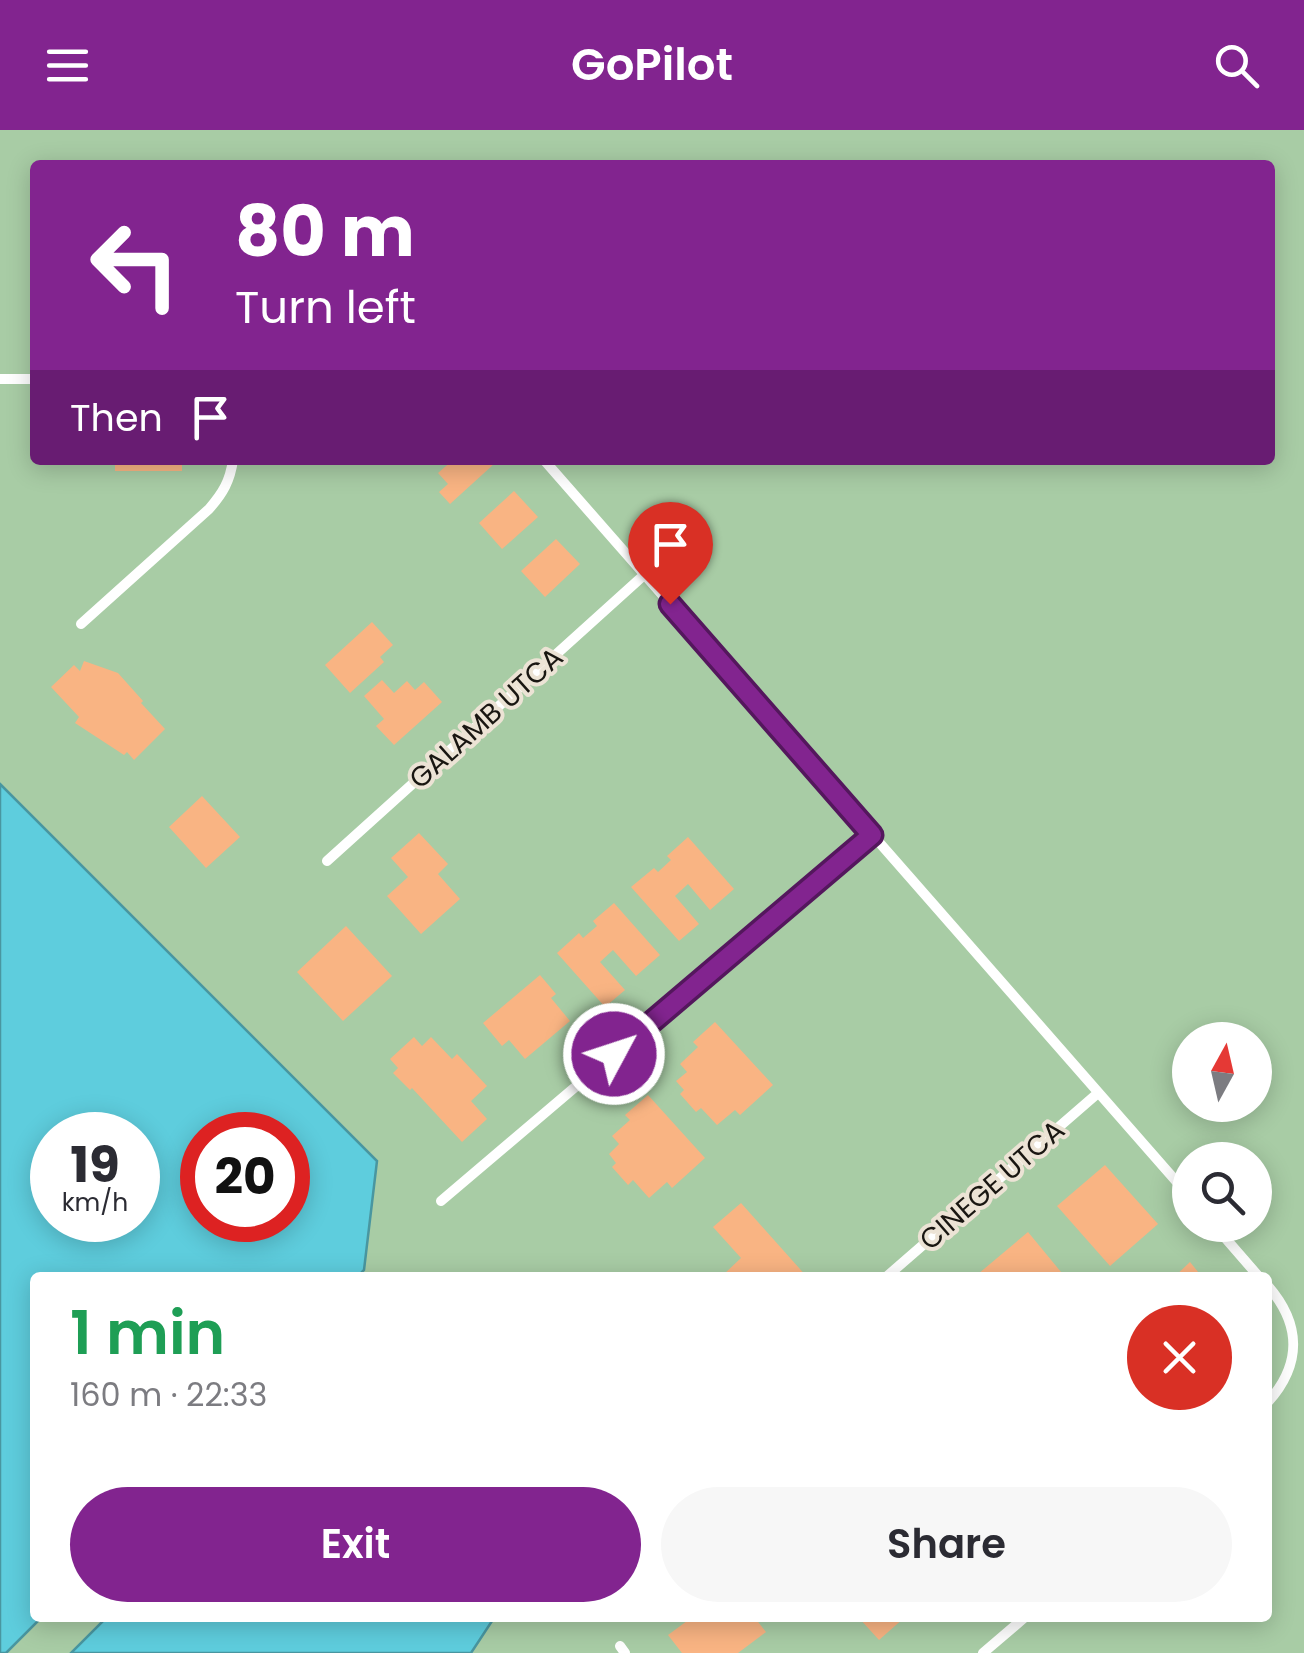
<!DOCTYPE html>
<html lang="en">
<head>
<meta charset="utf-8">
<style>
  body { margin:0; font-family:Poppins,sans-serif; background:#f7f7f7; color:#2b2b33; height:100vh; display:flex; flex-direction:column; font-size:38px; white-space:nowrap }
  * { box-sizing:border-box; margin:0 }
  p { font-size:32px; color:#7c7c81 }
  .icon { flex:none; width:55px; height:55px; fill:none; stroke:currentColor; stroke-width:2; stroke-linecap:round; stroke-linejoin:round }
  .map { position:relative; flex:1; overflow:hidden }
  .sheet { position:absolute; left:30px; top:1142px; width:1242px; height:350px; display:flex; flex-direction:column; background:#fff; border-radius:10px; box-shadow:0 5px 25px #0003 }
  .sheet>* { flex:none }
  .guide { position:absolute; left:30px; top:30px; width:1245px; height:305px; border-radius:10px; box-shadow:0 5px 25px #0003; background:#82248f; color:#fff; overflow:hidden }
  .needle { width:65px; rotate:8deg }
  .fabs { position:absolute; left:1172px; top:892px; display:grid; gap:20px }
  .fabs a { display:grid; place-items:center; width:100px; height:100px; border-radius:50%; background:#fff; box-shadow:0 5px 25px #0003; font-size:50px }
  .speed { position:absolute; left:30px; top:982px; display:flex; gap:20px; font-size:50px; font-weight:700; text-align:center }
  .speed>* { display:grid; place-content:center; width:130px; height:130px; border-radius:50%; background:#fff; box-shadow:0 5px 25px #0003; line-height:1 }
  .speed small { font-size:25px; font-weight:400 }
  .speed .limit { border:15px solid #d22; background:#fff; color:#111 }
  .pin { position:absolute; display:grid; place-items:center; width:85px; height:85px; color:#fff; margin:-102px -42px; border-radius:50% 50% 50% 0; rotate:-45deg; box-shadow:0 0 10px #0007 }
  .pin .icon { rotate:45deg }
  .me { position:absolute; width:110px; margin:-55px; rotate:50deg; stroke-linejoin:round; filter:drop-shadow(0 0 8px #0008) }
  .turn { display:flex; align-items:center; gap:35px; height:210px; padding:0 40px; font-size:45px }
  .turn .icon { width:130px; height:130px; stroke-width:2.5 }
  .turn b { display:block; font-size:70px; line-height:85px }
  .then { display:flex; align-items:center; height:95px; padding:0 40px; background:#0003; gap:20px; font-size:38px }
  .round { display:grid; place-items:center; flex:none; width:105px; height:105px; border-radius:52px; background:#f7f7f7 }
  .summary { display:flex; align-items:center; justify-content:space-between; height:170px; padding:0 40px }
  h1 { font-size:60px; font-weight:600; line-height:75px; color:#1e9e55 }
  .cta { display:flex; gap:20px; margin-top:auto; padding:20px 40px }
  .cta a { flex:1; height:115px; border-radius:60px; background:#82248f; color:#fff; font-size:40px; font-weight:600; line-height:115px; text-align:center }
  .cta a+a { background:#f7f7f7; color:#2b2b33 }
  header { display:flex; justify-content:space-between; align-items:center; height:130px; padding:0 40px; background:#82248f; color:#fff; font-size:45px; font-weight:600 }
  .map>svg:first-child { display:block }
</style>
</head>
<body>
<header><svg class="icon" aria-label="menu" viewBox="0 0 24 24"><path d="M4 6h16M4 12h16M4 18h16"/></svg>GoPilot<svg class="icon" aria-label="search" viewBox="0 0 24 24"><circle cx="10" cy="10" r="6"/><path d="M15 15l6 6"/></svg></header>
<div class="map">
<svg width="1304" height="1523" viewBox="0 0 1304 1523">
  <rect width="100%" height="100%" fill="#ece3d5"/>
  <path fill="#a8cca5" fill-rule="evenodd" d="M 0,0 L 1304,0 L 1304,1523 L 471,1523 L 494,1488 L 1268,1488 L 1268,1148 L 357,1147 L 364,1139 L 377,1031 L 0,654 ZM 35,35 L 1270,35 L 1270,330 L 35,330 ZM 1190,910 L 1255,910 L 1255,975 L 1190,975 ZM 1190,1030 L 1255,1030 L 1255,1095 L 1190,1095 Z
    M 41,1488 L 106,1488 L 71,1523 L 6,1523 Z"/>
  <path fill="#5ecddd" stroke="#4996a0" stroke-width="2.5" fill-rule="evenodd" d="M 0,654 L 377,1031 L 364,1140 L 357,1147 L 35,1148 L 35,1488 L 41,1488 L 6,1523 L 0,1523 ZM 52,1005 L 138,1005 L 138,1090 L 52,1090 ZM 202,1005 L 288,1005 L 288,1090 L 202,1090 Z
    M 106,1488 L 494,1488 L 471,1523 L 71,1523 Z"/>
  <path fill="#f9b483" d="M 115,330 L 182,330 L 182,341 L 115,341 Z
    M 453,330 L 490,330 L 494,334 L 450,374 L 439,362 L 448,354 L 438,343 Z
    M 514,361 L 538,387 L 502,419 L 479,393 Z
    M 556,409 L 580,434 L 545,467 L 521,441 Z
    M 372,492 L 393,515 L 380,527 L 384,532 L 350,563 L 325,535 Z
    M 84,531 L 118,543 L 143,571 L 141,573 L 165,599 L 134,630 L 127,622 L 124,625 L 75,593 L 79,587 L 51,557 L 74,535 L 80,541 Z
    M 382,550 L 394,563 L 407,551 L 415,560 L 424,552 L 442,572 L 394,615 L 376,596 L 384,589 L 364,566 Z
    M 202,666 L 240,707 L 206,738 L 169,697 Z
    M 419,703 L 448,734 L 438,744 L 460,769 L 421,804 L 387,766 L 408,747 L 391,728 Z
    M 688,707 L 734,759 L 710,780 L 688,754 L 675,766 L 699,794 L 679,811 L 631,757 L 654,738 L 658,742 L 671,730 L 667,726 Z
    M 614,773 L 660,825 L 636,846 L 613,820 L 600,832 L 625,860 L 605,877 L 557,823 L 579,803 L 583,808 L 597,796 L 593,791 Z
    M 346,796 L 392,846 L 343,891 L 297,842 Z
    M 540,845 L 556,864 L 551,868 L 570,891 L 525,929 L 509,910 L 502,916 L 483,893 Z
    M 715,892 L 773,955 L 740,985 L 735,980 L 717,995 L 701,978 L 696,982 L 680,964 L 684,960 L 676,951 L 687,942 L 680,934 L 698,917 L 693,912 Z
    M 414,907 L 422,916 L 431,907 L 452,929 L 457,924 L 487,956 L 471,971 L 487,989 L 462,1012 L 412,958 L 410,960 L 393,943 L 398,938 L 390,929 Z
    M 648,965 L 705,1028 L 672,1058 L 667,1052 L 649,1068 L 633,1050 L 628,1055 L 612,1037 L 616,1033 L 609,1024 L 619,1014 L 612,1006 L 630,990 L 625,985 Z
    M 1105,1035 L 1158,1094 L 1110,1136 L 1057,1076 Z
    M 741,1073 L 808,1148 L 725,1148 L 723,1145 L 741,1128 L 713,1097 Z
    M 1028,1102 L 1066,1148 L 981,1148 L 978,1144 Z
    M 1190,1132 L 1203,1148 L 1173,1148 Z
    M 691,1488 L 755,1488 L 766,1502 L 738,1523 L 682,1523 L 668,1505 Z
    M 859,1488 L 904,1488 L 879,1510 Z"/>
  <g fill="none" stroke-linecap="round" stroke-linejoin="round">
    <path stroke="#fff" stroke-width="10" d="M 0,249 L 35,249
      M 544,330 L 1190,1067
      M 81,494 L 209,379 C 223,363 230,351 233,330
      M 327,731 L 644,445
      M 441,1071 L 872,705
      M 1214,1095 L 1260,1148
      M 885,1148 L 1098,963
      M 1268,1156 C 1301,1194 1302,1234 1268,1272
      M 620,1516 L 625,1523
      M 983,1523 L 1024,1488"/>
  </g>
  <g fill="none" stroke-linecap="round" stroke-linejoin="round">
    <g stroke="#54175d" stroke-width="25">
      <path id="route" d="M 614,924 L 872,705 L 670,474"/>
    </g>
    <use href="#route" stroke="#82248f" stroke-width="18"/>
  </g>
  <g text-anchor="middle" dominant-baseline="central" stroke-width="8" stroke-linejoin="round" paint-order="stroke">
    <g font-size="28" fill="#191611" stroke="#ece3d5">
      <text transform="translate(486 588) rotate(-42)">GALAMB UTCA</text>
      <text transform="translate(992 1055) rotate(-41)">CINEGE UTCA</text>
    </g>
  </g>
</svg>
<div class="fabs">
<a><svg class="needle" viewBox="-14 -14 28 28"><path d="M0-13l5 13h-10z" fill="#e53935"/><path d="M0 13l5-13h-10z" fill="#7c7c81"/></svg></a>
<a><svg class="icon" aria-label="search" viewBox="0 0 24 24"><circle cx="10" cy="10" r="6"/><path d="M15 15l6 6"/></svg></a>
</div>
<div class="speed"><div>19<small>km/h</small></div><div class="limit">20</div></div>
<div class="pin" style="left:670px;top:474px;background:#d93025"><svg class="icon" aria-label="arrive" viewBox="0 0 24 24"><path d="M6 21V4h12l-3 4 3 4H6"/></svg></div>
<svg class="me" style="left:614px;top:924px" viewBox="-20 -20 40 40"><circle r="17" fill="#82248f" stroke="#fff" stroke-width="3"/><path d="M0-11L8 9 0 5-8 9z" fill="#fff"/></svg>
<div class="guide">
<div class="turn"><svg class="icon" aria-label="left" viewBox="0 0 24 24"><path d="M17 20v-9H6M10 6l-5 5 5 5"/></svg><div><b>80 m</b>Turn left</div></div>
<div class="then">Then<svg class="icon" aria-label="arrive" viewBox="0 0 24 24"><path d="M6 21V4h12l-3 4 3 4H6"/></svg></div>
</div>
<section class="sheet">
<div class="summary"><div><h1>1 min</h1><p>160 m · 22:33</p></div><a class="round" style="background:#d93025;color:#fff"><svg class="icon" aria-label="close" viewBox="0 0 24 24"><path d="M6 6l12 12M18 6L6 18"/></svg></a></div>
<div class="cta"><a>Exit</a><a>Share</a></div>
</section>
</div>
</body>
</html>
